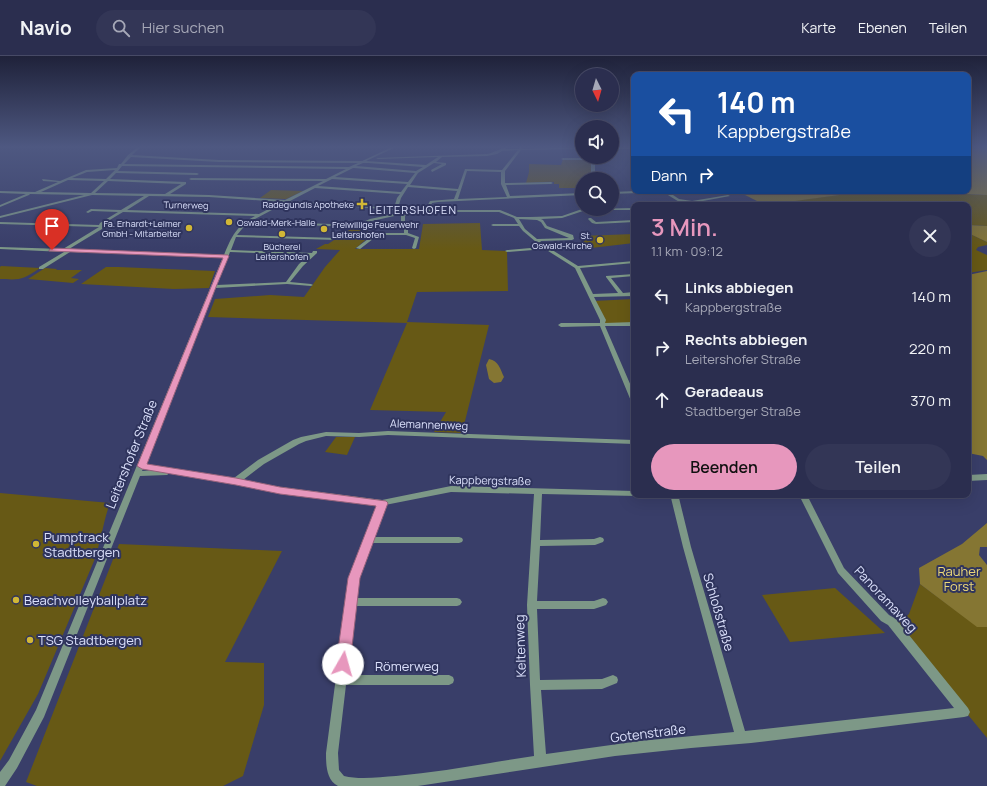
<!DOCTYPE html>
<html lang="de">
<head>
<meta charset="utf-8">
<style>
  body { margin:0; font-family:Manrope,sans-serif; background:#333656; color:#f1f3f6; height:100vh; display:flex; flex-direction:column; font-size:15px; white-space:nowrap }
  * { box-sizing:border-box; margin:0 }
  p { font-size:13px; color:#a6a8b7 }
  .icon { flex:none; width:22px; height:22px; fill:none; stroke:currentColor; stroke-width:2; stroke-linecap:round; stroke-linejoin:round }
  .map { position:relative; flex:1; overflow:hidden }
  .sheet { position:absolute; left:631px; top:146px; width:340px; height:296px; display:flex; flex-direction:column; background:#2b2e4f; border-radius:8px; box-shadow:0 4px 16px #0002,0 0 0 1px #474a66 }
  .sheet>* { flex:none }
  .guide { position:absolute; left:631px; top:16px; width:340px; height:122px; border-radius:8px; box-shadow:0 4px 16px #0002,0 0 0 1px #474a66; background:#1a4fa0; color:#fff; overflow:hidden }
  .needle { width:26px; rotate:175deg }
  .tools { position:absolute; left:575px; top:12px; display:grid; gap:8px }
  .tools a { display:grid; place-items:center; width:44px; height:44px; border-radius:50%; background:#2b2e4f; box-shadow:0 4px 16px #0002,0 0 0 1px #474a66; font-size:20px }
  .pin { position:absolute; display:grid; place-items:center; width:34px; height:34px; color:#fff; margin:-41px -17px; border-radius:50% 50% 50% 0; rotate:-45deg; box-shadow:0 0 4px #0007 }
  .pin .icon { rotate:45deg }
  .me { position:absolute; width:44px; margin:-22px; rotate:7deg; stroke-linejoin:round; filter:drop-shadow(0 0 3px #0008) }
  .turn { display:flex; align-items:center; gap:14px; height:84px; padding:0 20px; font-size:18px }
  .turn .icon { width:52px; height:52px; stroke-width:2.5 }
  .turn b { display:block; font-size:28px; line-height:34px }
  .then { display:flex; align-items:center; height:38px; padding:0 20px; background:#0003; gap:8px; font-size:15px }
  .round { display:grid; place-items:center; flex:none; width:42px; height:42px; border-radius:21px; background:#333656 }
  .overview { display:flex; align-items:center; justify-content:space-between; height:68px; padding:0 20px }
  h1 { font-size:24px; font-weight:600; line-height:30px; color:#e797bd }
  .primary-button { display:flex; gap:8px; margin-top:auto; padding:8px 20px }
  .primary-button a { flex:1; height:46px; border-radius:24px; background:#e797bd; color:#111; font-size:16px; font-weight:600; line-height:46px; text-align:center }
  .primary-button a+a { background:#333656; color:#f1f3f6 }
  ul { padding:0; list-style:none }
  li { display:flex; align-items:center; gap:12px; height:52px; padding:0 20px }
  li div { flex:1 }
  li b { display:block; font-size:15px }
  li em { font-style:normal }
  header { display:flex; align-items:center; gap:24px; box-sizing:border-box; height:56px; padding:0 20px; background:#2b2e4f; border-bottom:1px solid #474a66 }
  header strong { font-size:19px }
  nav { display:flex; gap:22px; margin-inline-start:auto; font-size:14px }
  .search { width:280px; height:36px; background:#333656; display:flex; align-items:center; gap:10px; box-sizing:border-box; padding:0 14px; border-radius:22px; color:#a6a8b7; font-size:15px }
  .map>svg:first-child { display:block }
</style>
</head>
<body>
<header>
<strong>Navio</strong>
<div class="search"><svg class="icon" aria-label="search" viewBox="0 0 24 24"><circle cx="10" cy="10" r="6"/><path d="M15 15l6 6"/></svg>Hier suchen</div>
<nav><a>Karte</a><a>Ebenen</a><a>Teilen</a></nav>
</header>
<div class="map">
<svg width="987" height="730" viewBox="0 0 987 730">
  <rect width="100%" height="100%" fill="#393e69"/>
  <path fill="#675915" d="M 563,103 L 592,104 L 592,123 L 582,123 L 582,132 L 559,132 L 559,128 L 554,128 L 554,126 C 545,125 535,127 526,127 L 529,116 L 529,108 L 561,109 Z
    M 271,134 L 303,135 L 286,143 L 260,142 Z
    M 895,135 L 987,139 L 987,170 L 968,169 L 968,149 L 757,149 L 847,138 Z
    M 480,167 L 482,194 L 507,195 L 508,235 L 417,236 L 407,266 L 489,269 L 462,377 L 434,376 L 446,356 L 370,354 L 407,267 L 208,261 L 215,243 L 270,239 L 304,241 L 325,211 L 340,194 L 316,193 L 325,188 L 328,188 L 354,171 L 366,173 L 371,179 L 355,193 L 419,193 L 423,168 Z
    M 968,177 L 987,186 L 987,189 L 978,191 L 976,194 L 987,199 L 987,214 L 968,217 Z
    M 634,178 L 634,187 L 591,192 L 589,190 L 584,190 L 580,180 Z
    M 0,211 L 1,210 L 40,212 C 22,224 21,224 0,223 Z
    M 106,211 L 118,211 L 215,215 L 209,232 L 174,233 L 81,228 Z
    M 45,212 L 57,213 L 56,214 L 82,214 L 71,222 L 79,223 L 73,227 L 28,223 Z
    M 634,243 L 634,268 L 602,269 L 593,245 Z
    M 336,381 L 355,381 L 347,399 L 325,396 Z
    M 0,437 L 110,447 C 103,466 101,486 94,505 L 38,638 L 0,705 Z
    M 119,488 L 282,495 L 225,606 L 264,607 L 264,649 L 243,720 L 223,730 L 37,730 L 26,726 Z
    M 920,528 L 977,570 L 987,571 L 987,682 L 892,566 L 901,565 L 909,558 Z
    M 835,532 L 885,577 L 790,586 L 762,539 Z"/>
  <path fill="#857633" d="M 968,91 L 987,91 L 987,139 L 895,135 L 847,138 L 765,149 L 743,138 L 733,139 L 719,135 L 968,135 Z
    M 968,169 L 987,170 L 987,186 L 968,177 Z
    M 987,215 L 987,404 L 983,400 L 968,397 L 968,219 Z
    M 489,303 C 499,305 500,313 504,321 L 501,326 L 494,327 L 489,323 L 486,309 Z
    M 987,467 L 987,491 L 980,491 L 979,499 L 987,509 L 987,571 L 977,571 L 920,528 L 919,512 L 962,488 Z"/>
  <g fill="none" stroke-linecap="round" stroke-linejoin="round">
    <path fill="#7d9887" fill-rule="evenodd" d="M 138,91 L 141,91 L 132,99 L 219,104 L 362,105 L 392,91 L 396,91 L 366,105 L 426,109 L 438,101 L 378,103 L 376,102 L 487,98 C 494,97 502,91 508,91 L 505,93 L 519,93 L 520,91 L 523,91 L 522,93 L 582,91 L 582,93 L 521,94 L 505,115 L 505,127 L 551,126 L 553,127 L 551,128 L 506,129 L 510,140 L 582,137 L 582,139 L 438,146 L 432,147 L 429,154 L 500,154 L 517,161 L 530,161 L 562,160 L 582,153 L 634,152 L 634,154 L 610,154 L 583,155 L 562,162 L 541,163 L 543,164 L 547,170 L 573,179 L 574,183 L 572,184 L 540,185 L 549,192 L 578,210 L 634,205 L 634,207 L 580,212 L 593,238 L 618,237 L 606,221 L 606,220 L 634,218 L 634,220 L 611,222 L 623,237 L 634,236 L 634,240 L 594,241 L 606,264 L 605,267 L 634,266 L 634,270 L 605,270 L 634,337 L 634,347 L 631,345 L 600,270 L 561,271 L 558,269 L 561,267 L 600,267 L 600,264 L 575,212 L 545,193 L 507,196 L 505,195 L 507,194 L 542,191 L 523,175 L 519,170 L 493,170 L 491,169 L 493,168 L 518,168 L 514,162 L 499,156 L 426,156 L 408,155 L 410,156 L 405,160 L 405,168 L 408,172 L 408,177 L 419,181 L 416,192 L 414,193 L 412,192 L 415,182 L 406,179 L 378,179 L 360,193 L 356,192 L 376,177 L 404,177 L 404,172 L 401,168 L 401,160 L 403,158 L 372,165 L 356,171 L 247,167 L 237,179 L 337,182 L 339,183 L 337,184 L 236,181 L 231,194 L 312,197 L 313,195 L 317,195 L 317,197 L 303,210 L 290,226 L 311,228 L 313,229 L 311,230 L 287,228 L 215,232 L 145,408 L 234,422 L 258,404 L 293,384 L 301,381 L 326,376 L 359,377 L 388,375 L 634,384 L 634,388 L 388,379 L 359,381 L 326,380 L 306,385 L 299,388 L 264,408 L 243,424 L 280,431 L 382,444 L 451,430 L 634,435 L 634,439 L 637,439 L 637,440 L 542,438 L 540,484 L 594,483 L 600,481 L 603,482 L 604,484 L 603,486 L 595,489 L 540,490 L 537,545 L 594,545 L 603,542 L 606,543 L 608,546 L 606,549 L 594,553 L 537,553 L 540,624 L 602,623 L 613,619 L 617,621 L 618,624 L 617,627 L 602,633 L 541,634 L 546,698 L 640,685 L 734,676 L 683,491 L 671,442 L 668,441 L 667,439 L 761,439 L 760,441 L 757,442 L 736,443 L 679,442 L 691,491 L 745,675 L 954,652 L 888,569 L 881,565 L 838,517 L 799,439 L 807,439 L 844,512 L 889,559 L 896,563 L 968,652 L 970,656 L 968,660 L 964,661 L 751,687 L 691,692 L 615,700 L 418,730 L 338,730 C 326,724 326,708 326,697 L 349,522 L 377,449 L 280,437 L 214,424 L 170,417 L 167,419 L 140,420 L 44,661 L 17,712 L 5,730 L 0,730 L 0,716 L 9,704 L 36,654 L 223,201 L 70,196 L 43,213 L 39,213 L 39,211 L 64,196 L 0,193 L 0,191 L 63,193 L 99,171 L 0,168 L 0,166 L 99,169 L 100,167 L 118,156 L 92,155 L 88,157 L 86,156 L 91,153 L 121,154 L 144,140 L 92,139 L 0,162 L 0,160 L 84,139 L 30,138 L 29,139 L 0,151 L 0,149 L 26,138 L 0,137 L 0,135 L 35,136 L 58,126 L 43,125 L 42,123 L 60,125 L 86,114 L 117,112 L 119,108 L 121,108 L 128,99 ZM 518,94 L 502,114 L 465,113 L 458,133 L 410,129 L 418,117 L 434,107 L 442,108 L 431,114 L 432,116 L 446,109 L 446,107 L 436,106 L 442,101 L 487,100 L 497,98 L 502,95 ZM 131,101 L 219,106 L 358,107 L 349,111 L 124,108 ZM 363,107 L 368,107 L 423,111 L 416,115 L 356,110 ZM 122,110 L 346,113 L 326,123 L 191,122 L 189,123 L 191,124 L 323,125 L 285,144 L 209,139 L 170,138 L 186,128 L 186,126 L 110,123 L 116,117 L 197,119 L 199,118 L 197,117 L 118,115 ZM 353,112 L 354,112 L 415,117 L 408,126 L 335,121 ZM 115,114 L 106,123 L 72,122 L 87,116 ZM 467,115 L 501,116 L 501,128 L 507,141 L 458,143 ZM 332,123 L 407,128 L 401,136 L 318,130 ZM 68,124 L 104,125 L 91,137 L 41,136 ZM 108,125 L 181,128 L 165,138 L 95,137 ZM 408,131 L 457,135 L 454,143 L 430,145 L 425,154 L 398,152 L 401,142 ZM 315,132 L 400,138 L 397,142 L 394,152 L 290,145 ZM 149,140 L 209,141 L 282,146 L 259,158 L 127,154 ZM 287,146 L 396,154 L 408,155 L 370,163 L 356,169 L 251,165 ZM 123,156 L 255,160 C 236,170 232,180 224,199 L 69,193 L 102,173 L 103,168 ZM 519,163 L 537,164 L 541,166 L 545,172 L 569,182 L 537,183 L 525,173 ZM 230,196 L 309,199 L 299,208 L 286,226 L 217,229 ZM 143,413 L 154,414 L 142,415 ZM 451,436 L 534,438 L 527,549 L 530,629 L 534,700 C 488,707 442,716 396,720 C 380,721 360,724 344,720 L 339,714 L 338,697 L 346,629 L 449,629 L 453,627 L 454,624 L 453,621 L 449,619 L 347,619 L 355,550 L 457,550 L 460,549 L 462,546 L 460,543 L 457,542 L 356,542 L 359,522 L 371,487 L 459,487 L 462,486 L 463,484 L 462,482 L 459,481 L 374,481 L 385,449 Z
      M 612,91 L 634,91 L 634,93 L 612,93 Z
      M 591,101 L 595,101 L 595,123 L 591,123 L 591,104 L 563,104 L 561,103 L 563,102 L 591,102 Z
      M 636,135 L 667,135 L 679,143 L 692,145 L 728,139 L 730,140 L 692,147 L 683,146 L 681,147 L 663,136 L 612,138 L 612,136 Z
      M 589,162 L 591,162 L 596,166 L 634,164 L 634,166 L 596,168 L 592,167 L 588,163 Z
      M 987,418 L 987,424 L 968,425 L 968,419 Z"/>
  </g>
  <linearGradient id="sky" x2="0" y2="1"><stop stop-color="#1f223a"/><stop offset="0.47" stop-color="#4e5881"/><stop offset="1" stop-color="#4e5881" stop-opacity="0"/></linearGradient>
  <rect width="987" height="193" fill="url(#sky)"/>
  <path fill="#e797bd" stroke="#96627b" d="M 52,192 L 228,199 L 229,200 L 216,231 L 147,408 L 236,422 L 280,431 L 386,445 L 388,447 L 360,522 L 350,608 L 348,613 L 343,615 L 338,613 L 336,608 L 348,522 L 376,450 L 280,438 L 236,429 L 142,413 L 137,410 L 223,202 L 49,195 L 49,194 Z"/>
  <g fill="#d1b736" stroke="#2f345d" stroke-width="1.5">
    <path d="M360 142h4v4h4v4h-4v4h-4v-4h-4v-4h4z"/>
    <circle cx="229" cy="166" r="4"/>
    <circle cx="189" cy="172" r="4"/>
    <circle cx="324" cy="173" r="4"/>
    <circle cx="282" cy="178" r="4"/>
    <circle cx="600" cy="184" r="4"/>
    <circle cx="36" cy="488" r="4"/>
    <circle cx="16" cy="544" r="4"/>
    <circle cx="30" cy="584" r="4"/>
  </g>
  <g text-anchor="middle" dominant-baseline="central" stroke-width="4" stroke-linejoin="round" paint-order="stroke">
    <g font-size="9" fill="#dce1fc" stroke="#2f345d" text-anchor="end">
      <text x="354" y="148">Radegundis Apotheke</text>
      <text x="237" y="166" text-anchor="start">Oswald-Merk-Halle</text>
      <text x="181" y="167">Fa. Erhardt+Leimer<tspan x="181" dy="10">GmbH - Mitarbeiter</tspan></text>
      <text x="332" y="168" text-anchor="start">Freiwillige Feuerwehr<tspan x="332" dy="10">Leitershofen</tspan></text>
      <text x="592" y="179">St.<tspan x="592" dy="10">Oswald-Kirche</tspan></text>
      <text x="282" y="190" text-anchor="middle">Bücherei<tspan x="282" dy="10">Leitershofen</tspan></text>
    </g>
    <g font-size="9" fill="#dce1fc" stroke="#2f345d">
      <text transform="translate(186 149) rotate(1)">Turnerweg</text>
    </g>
    <g font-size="11" letter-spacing="1" fill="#dce1fc" stroke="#2f345d">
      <text x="413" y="153">LEITERSHOFEN</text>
    </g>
    <g font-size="11" fill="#dce1fc" stroke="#2f345d">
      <text transform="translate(429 368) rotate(2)">Alemannenweg</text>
      <text transform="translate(490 424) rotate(1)">Kappbergstraße</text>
    </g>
    <g font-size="13" fill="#dce1fc" stroke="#2f345d">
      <text transform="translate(131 398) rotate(-68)">Leitershofer Straße</text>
      <text transform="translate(886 543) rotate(47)">Panoramaweg</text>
      <text transform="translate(719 556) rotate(74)">Schloßstraße</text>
      <text transform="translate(520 590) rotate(-92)">Keltenweg</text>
      <text x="407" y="610">Römerweg</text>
      <text transform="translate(648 677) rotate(-7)">Gotenstraße</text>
    </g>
    <g font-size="13" fill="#dce1fc" stroke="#2f345d" text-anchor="start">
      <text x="44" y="481">Pumptrack<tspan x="44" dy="15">Stadtbergen</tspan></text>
      <text x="24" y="544">Beachvolleyballplatz</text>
      <text x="38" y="584">TSG Stadtbergen</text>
    </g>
    <g font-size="13" fill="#edd878" stroke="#2f345d">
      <text x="959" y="515">Rauher<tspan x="959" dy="15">Forst</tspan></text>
    </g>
  </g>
</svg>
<div class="tools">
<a><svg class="needle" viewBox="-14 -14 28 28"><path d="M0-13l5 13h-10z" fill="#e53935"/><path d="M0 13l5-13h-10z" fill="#a6a8b7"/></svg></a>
<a><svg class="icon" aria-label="sound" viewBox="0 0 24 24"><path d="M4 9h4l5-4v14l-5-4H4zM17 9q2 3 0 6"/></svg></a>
<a><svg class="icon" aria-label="search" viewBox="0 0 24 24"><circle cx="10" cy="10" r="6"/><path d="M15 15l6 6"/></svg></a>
</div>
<div class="pin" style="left:52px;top:194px;background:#d93025"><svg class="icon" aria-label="arrive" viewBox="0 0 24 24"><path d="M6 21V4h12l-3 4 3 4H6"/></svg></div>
<svg class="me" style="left:343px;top:608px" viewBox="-20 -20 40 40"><circle r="19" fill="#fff"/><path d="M0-13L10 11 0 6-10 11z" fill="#e797bd"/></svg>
<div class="guide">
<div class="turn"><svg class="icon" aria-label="left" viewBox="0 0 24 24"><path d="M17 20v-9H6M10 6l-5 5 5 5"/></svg><div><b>140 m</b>Kappbergstraße</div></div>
<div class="then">Dann<svg class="icon" aria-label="right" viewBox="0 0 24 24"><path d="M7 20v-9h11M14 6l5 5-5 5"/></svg></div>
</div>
<section class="sheet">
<div class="overview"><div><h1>3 Min.</h1><p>1.1 km · 09:12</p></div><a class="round"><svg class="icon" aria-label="close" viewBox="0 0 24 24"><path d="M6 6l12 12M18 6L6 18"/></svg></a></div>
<ul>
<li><svg class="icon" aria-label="left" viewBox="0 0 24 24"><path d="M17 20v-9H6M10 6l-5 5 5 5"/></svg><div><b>Links abbiegen</b><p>Kappbergstraße</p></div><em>140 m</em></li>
<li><svg class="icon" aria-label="right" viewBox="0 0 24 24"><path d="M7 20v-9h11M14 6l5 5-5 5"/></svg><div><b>Rechts abbiegen</b><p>Leitershofer Straße</p></div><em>220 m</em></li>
<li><svg class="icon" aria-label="ahead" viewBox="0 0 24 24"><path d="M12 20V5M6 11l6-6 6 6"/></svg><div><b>Geradeaus</b><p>Stadtberger Straße</p></div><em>370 m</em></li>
</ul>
<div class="primary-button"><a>Beenden</a><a>Teilen</a></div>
</section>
</div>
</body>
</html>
